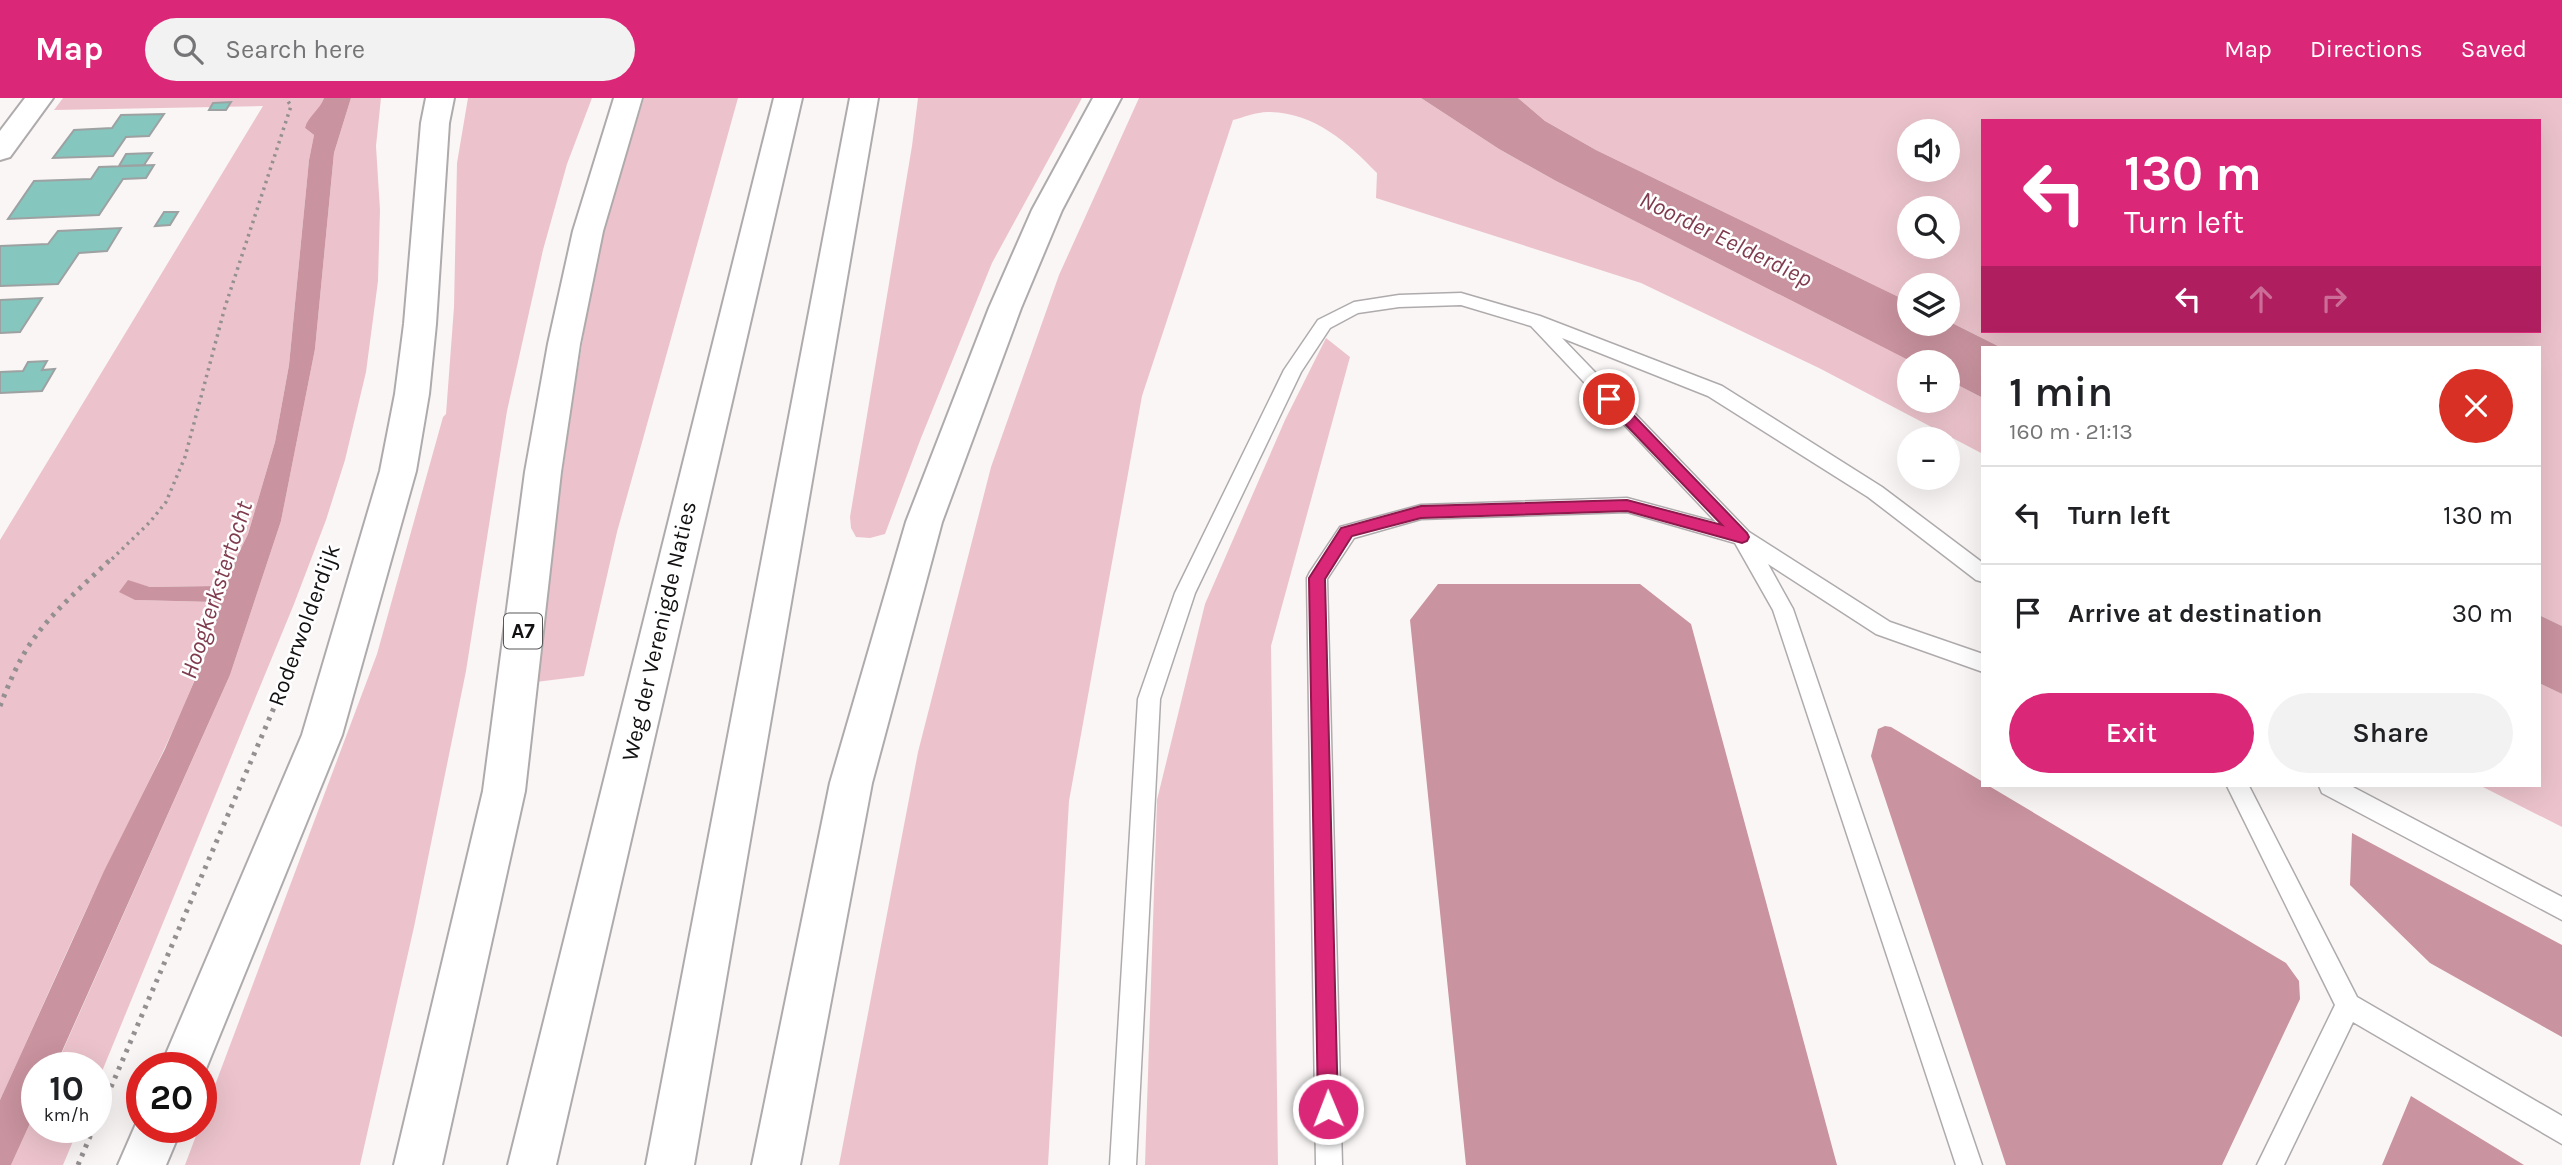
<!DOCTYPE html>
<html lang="en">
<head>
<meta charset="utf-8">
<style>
  body { margin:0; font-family:Karla,sans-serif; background:#f2f2f2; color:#202124; height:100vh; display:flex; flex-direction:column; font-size:26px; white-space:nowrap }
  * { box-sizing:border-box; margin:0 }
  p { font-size:23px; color:#757577 }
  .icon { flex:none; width:38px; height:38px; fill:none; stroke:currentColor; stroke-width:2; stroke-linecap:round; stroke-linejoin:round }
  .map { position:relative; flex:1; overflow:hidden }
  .side { position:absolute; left:1981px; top:248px; width:560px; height:441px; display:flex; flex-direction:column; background:#fff; border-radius:0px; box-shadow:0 7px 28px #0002 }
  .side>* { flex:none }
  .banner { position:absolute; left:1981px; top:21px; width:560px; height:214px; border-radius:0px; box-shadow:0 7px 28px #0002; background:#db2777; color:#fff; overflow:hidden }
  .tools { position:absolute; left:1897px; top:21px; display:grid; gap:14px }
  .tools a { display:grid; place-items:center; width:63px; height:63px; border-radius:50%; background:#fff; box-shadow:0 7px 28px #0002; font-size:35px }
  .speed { position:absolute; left:21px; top:954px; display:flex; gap:14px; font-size:35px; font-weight:700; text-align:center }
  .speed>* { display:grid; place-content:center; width:91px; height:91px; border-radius:50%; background:#fff; box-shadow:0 7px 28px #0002; line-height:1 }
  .speed small { font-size:18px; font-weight:400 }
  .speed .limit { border:10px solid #d22; background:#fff; color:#111 }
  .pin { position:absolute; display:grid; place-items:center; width:60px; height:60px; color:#fff; margin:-30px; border:4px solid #fff; border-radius:50%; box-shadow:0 2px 7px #0007 }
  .me { position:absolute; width:77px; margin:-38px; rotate:359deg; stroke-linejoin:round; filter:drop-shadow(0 0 5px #0008) }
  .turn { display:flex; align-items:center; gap:24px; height:147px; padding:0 28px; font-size:32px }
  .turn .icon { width:91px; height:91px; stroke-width:2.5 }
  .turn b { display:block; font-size:49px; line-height:60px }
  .lanes { display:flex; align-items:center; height:66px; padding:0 28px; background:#0003; justify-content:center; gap:35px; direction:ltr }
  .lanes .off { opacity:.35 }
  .round { display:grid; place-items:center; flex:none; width:74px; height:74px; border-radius:37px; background:#f2f2f2 }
  .head { display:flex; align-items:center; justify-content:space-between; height:119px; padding:0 28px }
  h1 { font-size:42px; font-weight:600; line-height:52px }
  .primary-button { display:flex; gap:14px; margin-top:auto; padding:14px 28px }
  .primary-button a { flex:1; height:80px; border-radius:42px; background:#db2777; color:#fff; font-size:28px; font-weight:600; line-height:80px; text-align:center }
  .primary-button a+a { background:#f2f2f2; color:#202124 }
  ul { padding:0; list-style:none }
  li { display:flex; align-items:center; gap:21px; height:98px; padding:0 28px; border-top:2px solid #e0e0e0 }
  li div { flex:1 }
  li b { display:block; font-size:26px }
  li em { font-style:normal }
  header { display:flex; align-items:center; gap:42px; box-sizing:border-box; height:98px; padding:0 35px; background:#db2777; color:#fff }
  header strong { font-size:33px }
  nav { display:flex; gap:38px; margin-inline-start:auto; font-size:24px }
  .search { width:490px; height:63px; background:#f2f2f2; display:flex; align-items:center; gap:18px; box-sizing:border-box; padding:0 24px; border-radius:38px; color:#757577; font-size:26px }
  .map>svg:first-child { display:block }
</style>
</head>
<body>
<header>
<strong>Map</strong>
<div class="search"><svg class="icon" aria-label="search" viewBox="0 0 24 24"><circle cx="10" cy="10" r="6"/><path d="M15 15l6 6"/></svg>Search here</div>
<nav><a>Map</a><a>Directions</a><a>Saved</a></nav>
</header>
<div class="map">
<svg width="2562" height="1067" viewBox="0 0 2562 1067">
  <rect width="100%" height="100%" fill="#faf6f6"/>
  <path fill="#ecc3cc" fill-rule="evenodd" d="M 63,0 L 324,0 L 321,10 L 305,30 L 314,37 L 309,62 L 289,267 L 275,344 L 248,436 L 226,481 L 215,488 L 150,489 L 128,483 L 135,502 L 214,504 L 219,510 C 193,603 146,687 104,774 C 68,849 35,926 0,1002 L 0,442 L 263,8 L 54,12 Z
    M 351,0 L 381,0 L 376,48 L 380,112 L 378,183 L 366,274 L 345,362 L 326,422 L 294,506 L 96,988 L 96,970 L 55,970 L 230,577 L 281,423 L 315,251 L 334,55 Z
    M 468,0 L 592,0 L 567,66 L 543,152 L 507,313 L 466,573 L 414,829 L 360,1067 L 185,1067 L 377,556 L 443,319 L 446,316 L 454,209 L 457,65 Z
    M 644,0 L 738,0 L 617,434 L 584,578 L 536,584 L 548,476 L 574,295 L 599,144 Z
    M 918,0 L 1082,0 L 992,165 L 921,340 L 885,436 L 870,440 L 856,439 L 851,430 L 850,419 L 912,48 Z
    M 1139,0 L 1421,0 L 1499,51 L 1556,83 L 1912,264 L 1909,264 L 1909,303 L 1948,303 L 1948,282 L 1983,300 L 1983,356 L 1819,270 L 1641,185 L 1376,100 L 1377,75 C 1348,45 1315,15 1270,14 C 1259,13 1244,19 1233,22 L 1142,298 L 1069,703 L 1048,1067 L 839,1067 L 918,654 L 991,369 L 1059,177 Z
    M 1518,0 L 2562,0 L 2562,528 L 2539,517 L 2539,250 L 2002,250 L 1948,223 L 1948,187 L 1909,187 L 1909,204 L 1596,52 L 1545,23 ZM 1983,23 L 2539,23 L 2539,233 L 1983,233 ZM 1909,33 L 1948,33 L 1948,72 L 1909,72 ZM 1909,110 L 1948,110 L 1948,149 L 1909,149 Z
    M 1326,240 L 1350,259 L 1271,548 L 1278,1067 L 1145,1067 L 1157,702 L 1205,506 L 1285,322 Z
    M 2539,585 L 2562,596 L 2562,729 L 2481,688 L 2539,688 Z
    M 37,1010 L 37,1029 L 79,1029 L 63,1067 L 11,1067 Z"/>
  <path fill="#c9939f" d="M 324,0 L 351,0 L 334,55 L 315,251 L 281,423 L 230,577 L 55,969 L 37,970 L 37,1010 L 11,1067 L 0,1067 L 0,1002 L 104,773 L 165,651 L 206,556 L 219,510 L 214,504 L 135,502 L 119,494 L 128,482 L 150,489 L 215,488 L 226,481 L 248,436 L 275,344 L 289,267 L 309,62 L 314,37 L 305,30 C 308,18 320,12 324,0 Z
    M 1421,0 L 1518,0 L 1545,23 L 1596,52 L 1909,204 L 1909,226 L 1948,226 L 1948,223 L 2002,250 L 1983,250 L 1983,300 L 1948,282 L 1948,264 L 1912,264 L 1556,83 L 1499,51 Z
    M 1438,486 L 1640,486 L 1691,526 L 1837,1067 L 1466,1067 L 1410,522 Z
    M 2539,517 L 2562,528 L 2562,596 L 2539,585 Z
    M 1885,628 L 1891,629 L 1983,684 L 1983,688 L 1989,688 L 2286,865 L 2299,883 L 2300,901 L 2222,1067 L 2006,1067 L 1871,658 L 1878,631 Z
    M 2352,735 L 2562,847 L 2562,939 L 2430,865 L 2350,787 Z
    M 2411,998 L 2524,1067 L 2382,1067 Z"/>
  <path fill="#85c6be" stroke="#9da1a1" stroke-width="2" d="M 231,4 L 226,12 L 209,12 L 213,5 Z
    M 164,16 L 149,38 L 126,39 L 113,58 L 53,60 L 74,32 L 112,30 L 121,17 Z
    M 152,55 L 144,67 L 119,68 L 126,56 Z
    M 154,67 L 146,80 L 123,81 L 99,117 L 8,121 L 34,83 L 91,81 L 99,69 Z
    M 164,114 L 178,114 L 170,127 L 155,128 Z
    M 121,130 L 107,153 L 79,155 L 58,186 L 0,188 L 0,148 L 48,146 L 58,133 Z
    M 42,200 L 20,234 L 0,235 L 0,202 Z
    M 47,263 L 42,272 L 55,271 L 42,293 L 0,295 L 0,274 L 23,273 L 28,264 Z"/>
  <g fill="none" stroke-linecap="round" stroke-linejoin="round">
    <g stroke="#afabac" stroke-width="3">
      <path id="service" d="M 1461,195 L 1540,218 L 1722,288 L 1882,389 L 1983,465 L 1983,484 L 1976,482 L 1868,399 L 1708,298 L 1562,240 L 1749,434 L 1890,524 L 1983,556 L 1983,574 L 1876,536 L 1768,466 L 1793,511 L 1982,1067 L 1956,1067 L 1773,512 L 1735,445 L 1627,414 L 1421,421 L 1354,440 L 1327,481 L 1342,1067 L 1316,1067 L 1307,480 L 1310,474 L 1340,429 L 1421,407 L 1627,400 L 1716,424 L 1531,228 L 1461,207 L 1399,209 L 1358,215 L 1330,230 L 1301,274 L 1195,495 L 1160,601 L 1136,1067 L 1110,1067 L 1138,601 L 1175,495 L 1284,272 L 1318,222 L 1354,204 L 1399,197 Z
        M 2227,688 L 2249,688 L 2357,899 L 2562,1018 L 2562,1046 L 2353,924 L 2284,1067 L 2257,1067 L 2335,907 Z
        M 2319,688 L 2351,688 L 2562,799 L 2562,822 L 2322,695 Z"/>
    </g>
    <g stroke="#afabac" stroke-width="4">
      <path id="minor" d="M 25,0 L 53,0 L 10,59 L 0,62 L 0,33 Z"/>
    </g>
    <g stroke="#afabac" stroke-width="4">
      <path id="tertiary" d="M 426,0 L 454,0 L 449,25 L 436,226 L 429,296 L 416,373 L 342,637 L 201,983 L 201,970 L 160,970 L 302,637 L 380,373 L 395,296 L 404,226 L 421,25 Z
        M 142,1012 L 142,1029 L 182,1029 L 166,1067 L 118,1067 Z"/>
    </g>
    <g stroke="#afabac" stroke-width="4">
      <path id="motorway" d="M 614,0 L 642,0 L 603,133 L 580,246 L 561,374 L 525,693 L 442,1067 L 394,1067 L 483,693 L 525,374 L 548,246 L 573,133 Z
        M 774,0 L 802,0 L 556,1067 L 508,1067 Z
        M 850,0 L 878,0 L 694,1067 L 646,1067 Z
        M 1093,0 L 1121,0 L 1062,112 L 1021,210 L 942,424 L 872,685 L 800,1067 L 752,1067 L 830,685 L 906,424 L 989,210 L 1032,112 Z"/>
    </g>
    <path stroke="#949091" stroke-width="3.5" stroke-dasharray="2.5 4.5" stroke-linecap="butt" d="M 112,461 L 150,424 L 166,404 L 185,359 L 225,209 L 291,8 L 286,0"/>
    <path stroke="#949091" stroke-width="5" stroke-dasharray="3.5 6" stroke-linecap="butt" d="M 0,608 C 8,588 16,568 28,549 C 50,515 84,487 113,459
      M 96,1024 L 285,584
      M 78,1067 L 94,1029"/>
    <use href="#service" fill="#fff" fill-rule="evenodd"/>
    <use href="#minor" fill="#fff" fill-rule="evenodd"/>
    <use href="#tertiary" fill="#fff" fill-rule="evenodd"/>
    <use href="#motorway" fill="#fff" fill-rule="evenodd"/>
  </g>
  <path fill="#db2777" stroke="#8e194d" stroke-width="2" d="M 1609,296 L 1614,297 L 1747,435 L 1749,439 L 1747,443 L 1742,445 L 1627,413 L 1421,420 L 1352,438 L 1325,481 L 1338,1011 L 1335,1018 L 1328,1021 L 1321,1018 L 1318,1011 L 1309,480 L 1341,430 L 1421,408 L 1627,402 L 1722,427 L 1604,304 L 1604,297 Z"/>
  <g text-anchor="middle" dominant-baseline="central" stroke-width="5" stroke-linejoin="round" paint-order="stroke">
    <rect fill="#fff" stroke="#595858" stroke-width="2" x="504" y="515.5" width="38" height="35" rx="5"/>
    <g font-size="21" font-weight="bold" fill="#121011">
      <text x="523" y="533">A7</text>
    </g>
    <g font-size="23" fill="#121011" stroke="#fff">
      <text transform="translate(304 527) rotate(-70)">Roderwolderdijk</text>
      <text transform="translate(659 533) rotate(-77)">Weg der Verenigde Naties</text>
    </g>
    <g font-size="24" font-style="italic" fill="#803c4f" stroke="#fff">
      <text transform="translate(1726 141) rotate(26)">Noorder Eelderdiep</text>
      <text transform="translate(216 492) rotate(-72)">Hoogkerkstertocht</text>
    </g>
  </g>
</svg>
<div class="tools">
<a><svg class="icon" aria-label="sound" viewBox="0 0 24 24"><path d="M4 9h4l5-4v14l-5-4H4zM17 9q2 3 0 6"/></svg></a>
<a><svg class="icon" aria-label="search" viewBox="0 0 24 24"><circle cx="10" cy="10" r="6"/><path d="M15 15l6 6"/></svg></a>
<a><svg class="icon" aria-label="layers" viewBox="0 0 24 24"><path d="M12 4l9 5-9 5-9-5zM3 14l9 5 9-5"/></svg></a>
<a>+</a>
<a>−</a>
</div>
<div class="speed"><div>10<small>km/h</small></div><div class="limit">20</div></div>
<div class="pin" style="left:1609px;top:301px;background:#d93025"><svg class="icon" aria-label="arrive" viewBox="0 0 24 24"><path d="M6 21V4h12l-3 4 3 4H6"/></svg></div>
<svg class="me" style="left:1328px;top:1011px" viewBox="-20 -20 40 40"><circle r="17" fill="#db2777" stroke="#fff" stroke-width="3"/><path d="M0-11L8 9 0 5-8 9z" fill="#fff"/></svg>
<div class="banner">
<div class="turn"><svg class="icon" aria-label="left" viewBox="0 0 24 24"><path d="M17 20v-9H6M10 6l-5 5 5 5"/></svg><div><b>130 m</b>Turn left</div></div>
<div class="lanes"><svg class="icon" aria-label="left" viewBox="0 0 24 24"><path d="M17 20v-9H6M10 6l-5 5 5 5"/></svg><svg class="icon off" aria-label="ahead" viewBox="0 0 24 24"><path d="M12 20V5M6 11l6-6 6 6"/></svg><svg class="icon off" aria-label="right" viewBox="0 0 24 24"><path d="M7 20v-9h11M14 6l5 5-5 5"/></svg></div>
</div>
<section class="side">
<div class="head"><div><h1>1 min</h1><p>160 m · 21:13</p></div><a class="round" style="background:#d93025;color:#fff"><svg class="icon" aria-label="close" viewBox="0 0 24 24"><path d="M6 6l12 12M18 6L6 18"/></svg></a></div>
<ul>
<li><svg class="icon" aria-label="left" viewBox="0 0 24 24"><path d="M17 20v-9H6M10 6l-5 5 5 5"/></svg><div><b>Turn left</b></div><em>130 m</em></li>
<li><svg class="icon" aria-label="arrive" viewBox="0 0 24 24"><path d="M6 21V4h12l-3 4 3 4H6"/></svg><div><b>Arrive at destination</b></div><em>30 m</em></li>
</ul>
<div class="primary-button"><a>Exit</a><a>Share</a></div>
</section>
</div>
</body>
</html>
